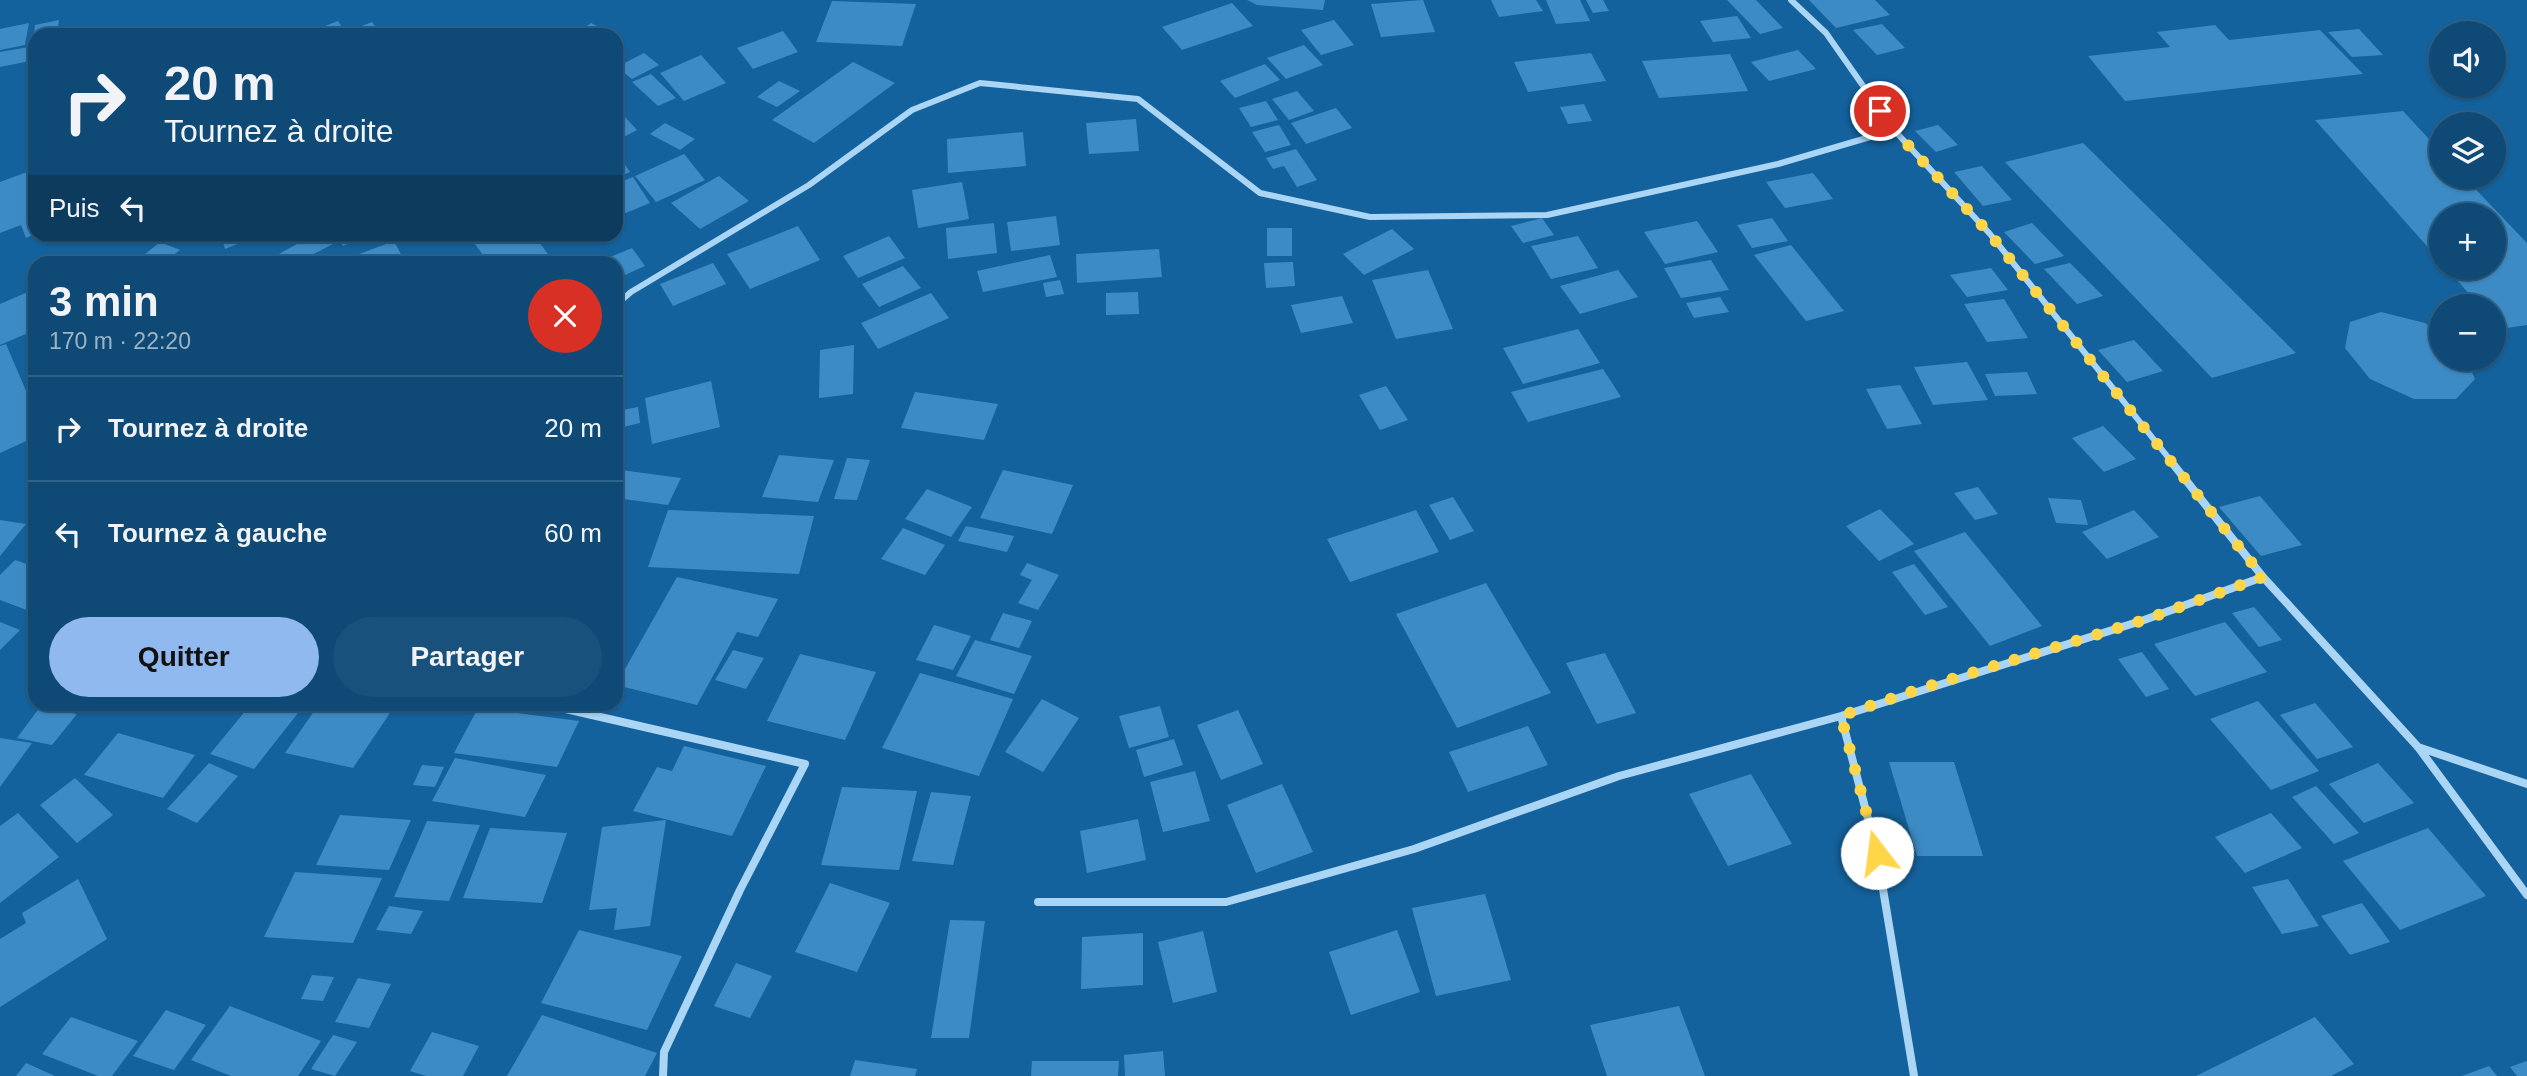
<!DOCTYPE html>
<html lang="fr">
<head>
<meta charset="utf-8">
<style>
  body { margin:0; font-family:Arial,sans-serif; background:#18517b; color:#f1f3f6; height:100vh; display:flex; flex-direction:column; font-size:26px; white-space:nowrap }
  * { box-sizing:border-box; margin:0 }
  p { font-size:23px; color:#9bb3c5 }
  .icon { flex:none; width:38px; height:38px; fill:none; stroke:currentColor; stroke-width:2; stroke-linecap:round; stroke-linejoin:round }
  .map { position:relative; flex:1; overflow:hidden }
  .drawer { position:absolute; left:28px; top:256px; width:595px; height:455px; display:flex; flex-direction:column; background:#0f4a76; border-radius:21px; box-shadow:0 2px 5px #0004,0 0 0 2px #2f6288 }
  .drawer>* { flex:none }
  .banner { position:absolute; left:28px; top:28px; width:595px; height:214px; border-radius:21px; box-shadow:0 2px 5px #0004,0 0 0 2px #2f6288; background:#0f4a76; color:#f1f3f6; overflow:hidden }
  .buttons { position:absolute; left:2429px; top:21px; display:grid; gap:14px }
  .buttons a { display:grid; place-items:center; width:77px; height:77px; border-radius:50%; background:#0f4a76; box-shadow:0 2px 5px #0004,0 0 0 2px #2f6288; font-size:35px }
  .pin { position:absolute; display:grid; place-items:center; width:60px; height:60px; color:#fff; margin:-30px; border:4px solid #fff; border-radius:50%; box-shadow:0 2px 7px #0007 }
  .me { position:absolute; width:77px; margin:-38px; rotate:345deg; stroke-linejoin:round; filter:drop-shadow(0 0 5px #0008) }
  .turn { display:flex; align-items:center; gap:24px; height:147px; padding:0 21px; font-size:32px }
  .turn .icon { width:91px; height:91px; stroke-width:2.5 }
  .turn b { display:block; font-size:49px; line-height:60px }
  .then { display:flex; align-items:center; height:66px; padding:0 21px; background:#0003; gap:14px; font-size:26px }
  .round { display:grid; place-items:center; flex:none; width:74px; height:74px; border-radius:37px; background:#18517b }
  .summary { display:flex; align-items:center; justify-content:space-between; height:119px; padding:0 21px }
  h1 { font-size:42px; font-weight:700; line-height:52px }
  .cta { display:flex; gap:14px; margin-top:auto; padding:14px 21px }
  .cta a { flex:1; height:80px; border-radius:42px; background:#90b9f0; color:#111; font-size:28px; font-weight:700; line-height:80px; text-align:center }
  .cta a+a { background:#18517b; color:#f1f3f6 }
  ul { padding:0; list-style:none }
  li { display:flex; align-items:center; gap:21px; height:105px; padding:0 21px; border-top:2px solid #2f6288 }
  li div { flex:1 }
  li b { display:block; font-size:26px }
  li em { font-style:normal }
  .map>svg:first-child { display:block }
</style>
</head>
<body>
<div class="map">
<svg width="2527" height="1076" viewBox="0 0 2527 1076">
  <rect width="100%" height="100%" fill="#14629d"/>
  <path fill="#3d8bc4" d="M 1247,0 L 1325,0 L 1323,10 L 1257,5 Z
    M 1423,0 L 1435,32 L 1381,37 L 1371,4 Z
    M 1491,0 L 1536,0 L 1543,11 L 1499,17 Z
    M 1546,0 L 1580,0 L 1590,21 L 1556,24 Z
    M 1586,0 L 1603,0 L 1609,11 L 1593,13 Z
    M 1727,0 L 1756,0 L 1783,28 L 1760,34 Z
    M 1809,0 L 1875,0 L 1890,15 L 1836,28 Z
    M 832,1 L 916,4 L 902,46 L 816,42 Z
    M 1232,3 L 1253,26 L 1182,50 L 1162,27 Z
    M 1737,16 L 1751,38 L 1713,42 L 1700,21 Z
    M 59,20 L 57,35 L 34,35 L 35,25 Z
    M 1334,20 L 1354,45 L 1321,55 L 1301,30 Z
    M 338,21 L 344,31 L 334,35 L 302,35 Z
    M 372,22 L 381,35 L 350,35 L 347,32 Z
    M 29,23 L 25,45 L 0,50 L 0,29 Z
    M 591,23 L 615,35 L 577,33 Z
    M 1882,24 L 1905,48 L 1877,55 L 1853,30 Z
    M 2215,25 L 2229,40 L 2320,30 L 2363,74 L 2125,101 L 2088,56 L 2170,47 L 2157,32 Z
    M 2359,29 L 2383,55 L 2352,57 L 2328,32 Z
    M 783,31 L 798,52 L 753,69 L 737,48 Z
    M 1304,45 L 1323,65 L 1286,79 L 1267,58 Z
    M 35,46 L 35,60 L 0,67 L 0,52 Z
    M 1798,50 L 1816,69 L 1769,81 L 1751,62 Z
    M 644,53 L 659,65 L 632,79 L 617,67 Z
    M 1591,53 L 1606,81 L 1528,92 L 1514,62 Z
    M 1730,54 L 1748,91 L 1659,98 L 1642,61 Z
    M 701,55 L 726,83 L 684,101 L 660,73 Z
    M 853,62 L 895,83 L 814,143 L 772,120 Z
    M 1265,64 L 1280,80 L 1235,98 L 1220,81 Z
    M 651,74 L 676,98 L 658,106 L 632,82 Z
    M 779,81 L 800,91 L 777,107 L 757,97 Z
    M 1297,91 L 1314,111 L 1289,120 L 1272,99 Z
    M 1266,101 L 1278,120 L 1251,127 L 1239,108 Z
    M 1584,104 L 1592,121 L 1568,124 L 1560,107 Z
    M 1336,108 L 1352,128 L 1306,144 L 1291,123 Z
    M 2403,111 L 2441,152 L 2441,177 L 2464,177 L 2527,243 L 2527,325 L 2500,329 L 2494,322 L 2494,306 L 2480,306 L 2446,268 L 2494,268 L 2494,215 L 2441,215 L 2441,262 L 2315,120 Z
    M 625,117 L 637,130 L 616,141 L 616,121 Z
    M 1136,119 L 1139,151 L 1089,154 L 1086,123 Z
    M 665,123 L 695,139 L 680,150 L 650,134 Z
    M 1279,125 L 1291,145 L 1265,152 L 1252,132 Z
    M 1938,125 L 1958,145 L 1936,152 L 1915,131 Z
    M 1023,132 L 1026,166 L 948,173 L 947,139 Z
    M 2083,143 L 2296,353 L 2212,378 L 2005,162 Z
    M 1296,149 L 1317,180 L 1297,187 L 1284,166 L 1273,169 L 1266,158 Z
    M 616,152 L 630,172 L 616,178 Z
    M 684,154 L 705,180 L 656,202 L 635,176 Z
    M 1982,166 L 2012,200 L 1983,206 L 1954,172 Z
    M 35,169 L 35,234 L 26,238 L 21,225 L 0,233 L 0,182 Z
    M 1813,173 L 1833,199 L 1785,208 L 1766,182 Z
    M 719,176 L 749,201 L 700,229 L 671,203 Z
    M 633,177 L 650,203 L 616,217 L 616,184 Z
    M 962,182 L 969,219 L 918,228 L 912,190 Z
    M 1056,216 L 1060,245 L 1011,251 L 1007,222 Z
    M 1542,218 L 1554,235 L 1523,243 L 1511,226 Z
    M 1772,218 L 1788,241 L 1752,248 L 1737,225 Z
    M 1697,221 L 1718,252 L 1665,264 L 1644,232 Z
    M 994,223 L 997,253 L 948,259 L 946,228 Z
    M 2032,223 L 2064,256 L 2035,264 L 2004,232 Z
    M 798,226 L 820,260 L 750,289 L 727,254 Z
    M 1267,228 L 1292,228 L 1292,256 L 1267,256 Z
    M 1392,229 L 1414,249 L 1364,275 L 1343,254 Z
    M 220,234 L 254,234 L 255,237 L 225,249 Z
    M 315,234 L 326,234 L 335,243 L 298,262 L 271,262 L 268,260 Z
    M 335,234 L 370,234 L 343,246 Z
    M 497,234 L 533,234 L 554,262 L 488,262 L 475,244 Z
    M 889,236 L 905,258 L 858,278 L 843,256 Z
    M 1578,236 L 1598,268 L 1551,279 L 1531,246 Z
    M 394,241 L 405,262 L 338,262 Z
    M 160,242 L 180,250 L 164,262 L 144,255 Z
    M 1791,245 L 1844,311 L 1806,321 L 1754,255 Z
    M 632,248 L 645,266 L 616,279 L 616,262 L 598,262 Z
    M 1159,249 L 1162,277 L 1077,283 L 1076,254 Z
    M 1050,255 L 1057,277 L 983,292 L 977,271 Z
    M 1711,260 L 1729,290 L 1681,298 L 1664,268 Z
    M 1293,262 L 1295,286 L 1266,288 L 1264,263 Z
    M 713,263 L 726,284 L 673,306 L 660,284 Z
    M 2070,263 L 2103,296 L 2077,304 L 2044,269 Z
    M 903,266 L 921,288 L 879,307 L 862,284 Z
    M 1991,268 L 2008,290 L 1967,297 L 1950,275 Z
    M 1428,270 L 1453,329 L 1396,339 L 1372,280 Z
    M 1618,270 L 1638,297 L 1580,314 L 1560,286 Z
    M 1060,280 L 1064,294 L 1046,297 L 1043,283 Z
    M 35,289 L 35,330 L 0,345 L 0,304 Z
    M 1138,292 L 1139,314 L 1106,315 L 1106,293 Z
    M 931,293 L 949,318 L 878,349 L 861,323 Z
    M 1342,296 L 1353,323 L 1301,333 L 1291,305 Z
    M 1720,297 L 1729,312 L 1694,318 L 1686,303 Z
    M 2004,299 L 2028,338 L 1987,342 L 1964,304 Z
    M 2381,312 L 2425,323 L 2441,334 L 2441,359 L 2466,359 L 2475,379 L 2456,399 L 2414,399 L 2370,379 L 2345,348 L 2350,322 Z
    M 1578,329 L 1600,363 L 1523,384 L 1503,348 Z
    M 2134,340 L 2163,371 L 2127,382 L 2098,350 Z
    M 35,342 L 35,365 L 27,367 L 26,344 Z
    M 6,344 L 35,412 L 35,437 L 0,453 L 0,346 Z
    M 854,345 L 853,394 L 819,398 L 820,350 Z
    M 1967,362 L 1988,400 L 1933,405 L 1914,367 Z
    M 1603,369 L 1621,397 L 1528,422 L 1511,392 Z
    M 2027,372 L 2037,394 L 1995,396 L 1985,374 Z
    M 711,381 L 720,427 L 652,444 L 645,398 Z
    M 1900,385 L 1922,424 L 1887,429 L 1866,389 Z
    M 1386,386 L 1408,420 L 1380,430 L 1359,395 Z
    M 915,392 L 998,404 L 984,440 L 901,428 Z
    M 638,407 L 640,423 L 619,428 L 618,411 Z
    M 2103,426 L 2136,459 L 2104,472 L 2072,438 Z
    M 779,455 L 834,460 L 818,502 L 762,497 Z
    M 847,458 L 870,460 L 857,500 L 834,499 Z
    M 621,470 L 681,478 L 668,505 L 616,498 L 616,479 Z
    M 1003,470 L 1073,485 L 1052,534 L 980,518 Z
    M 1978,487 L 1998,514 L 1975,520 L 1954,493 Z
    M 927,489 L 972,507 L 951,537 L 905,519 Z
    M 2260,496 L 2302,545 L 2261,556 L 2219,507 Z
    M 1453,497 L 1474,531 L 1450,540 L 1429,505 Z
    M 2048,498 L 2081,500 L 2088,525 L 2056,523 Z
    M 1880,509 L 1914,544 L 1879,561 L 1846,526 Z
    M 668,510 L 814,516 L 799,574 L 648,567 Z
    M 1416,510 L 1439,552 L 1350,582 L 1327,539 Z
    M 2134,510 L 2159,537 L 2107,559 L 2082,532 Z
    M 0,520 L 26,524 L 0,556 Z
    M 966,526 L 1014,536 L 1007,552 L 958,541 Z
    M 903,528 L 945,545 L 925,575 L 881,559 Z
    M 1965,532 L 2042,626 L 1990,646 L 1914,551 Z
    M 15,560 L 35,567 L 35,608 L 32,612 L 0,600 L 0,575 Z
    M 1027,563 L 1059,575 L 1038,610 L 1018,603 L 1032,580 L 1020,575 Z
    M 1914,564 L 1948,607 L 1925,615 L 1892,572 Z
    M 677,577 L 778,599 L 758,637 L 737,632 L 697,705 L 616,685 Z
    M 1486,583 L 1551,693 L 1457,728 L 1396,614 Z
    M 2254,607 L 2282,640 L 2259,647 L 2232,613 Z
    M 1003,613 L 1032,621 L 1019,648 L 990,640 Z
    M 0,622 L 20,630 L 0,650 Z
    M 2225,622 L 2267,672 L 2195,696 L 2154,644 Z
    M 934,625 L 971,636 L 953,670 L 916,660 Z
    M 975,640 L 1032,656 L 1014,694 L 956,676 Z
    M 733,650 L 764,658 L 746,689 L 715,680 Z
    M 2142,652 L 2169,689 L 2146,697 L 2118,659 Z
    M 1605,653 L 1636,713 L 1597,724 L 1566,663 Z
    M 800,654 L 876,672 L 845,740 L 767,721 Z
    M 920,673 L 1013,699 L 979,776 L 882,748 Z
    M 1042,699 L 1079,718 L 1043,772 L 1005,752 Z
    M 2258,701 L 2319,771 L 2271,790 L 2210,719 Z
    M 2315,703 L 2353,747 L 2317,759 L 2280,715 Z
    M 251,704 L 305,704 L 254,769 L 210,754 Z
    M 319,704 L 396,704 L 353,768 L 285,753 Z
    M 1160,706 L 1169,737 L 1129,748 L 1119,716 Z
    M 40,707 L 77,714 L 52,745 L 17,738 Z
    M 478,708 L 579,721 L 557,767 L 454,753 Z
    M 1238,710 L 1263,764 L 1221,780 L 1197,725 Z
    M 1528,726 L 1548,765 L 1468,792 L 1449,752 Z
    M 118,733 L 195,755 L 163,798 L 84,775 Z
    M 0,738 L 32,743 L 0,787 Z
    M 1174,739 L 1183,765 L 1144,777 L 1136,750 Z
    M 684,746 L 766,766 L 732,836 L 633,811 L 657,767 L 672,771 Z
    M 455,758 L 546,775 L 525,817 L 432,801 Z
    M 1889,762 L 1954,762 L 1983,856 L 1917,856 Z
    M 209,763 L 238,776 L 197,823 L 167,809 Z
    M 2378,763 L 2414,803 L 2364,823 L 2329,784 Z
    M 422,765 L 444,767 L 435,787 L 413,785 Z
    M 1195,771 L 1210,821 L 1163,832 L 1150,782 Z
    M 1751,774 L 1792,844 L 1728,866 L 1689,794 Z
    M 75,778 L 113,815 L 77,843 L 40,805 Z
    M 1282,784 L 1313,852 L 1256,873 L 1227,805 Z
    M 2316,786 L 2359,833 L 2334,844 L 2292,797 Z
    M 842,787 L 917,791 L 899,870 L 821,865 Z
    M 931,792 L 971,796 L 953,865 L 912,861 Z
    M 18,813 L 59,857 L 0,903 L 0,826 Z
    M 2271,813 L 2302,848 L 2245,873 L 2215,837 Z
    M 340,815 L 411,820 L 389,870 L 316,865 Z
    M 1138,819 L 1146,860 L 1087,873 L 1080,831 Z
    M 666,820 L 650,926 L 614,930 L 617,908 L 589,910 L 602,827 Z
    M 427,821 L 480,825 L 449,901 L 394,897 Z
    M 490,828 L 567,833 L 542,903 L 463,898 Z
    M 2428,828 L 2486,896 L 2400,930 L 2343,861 Z
    M 295,872 L 382,878 L 353,943 L 264,937 Z
    M 78,879 L 107,939 L 0,1007 L 0,939 L 26,923 L 22,913 Z
    M 2288,879 L 2319,926 L 2282,934 L 2252,887 Z
    M 830,883 L 890,903 L 857,972 L 795,952 Z
    M 1485,894 L 1511,980 L 1436,996 L 1412,908 Z
    M 2362,903 L 2390,942 L 2350,955 L 2321,916 Z
    M 389,906 L 423,911 L 411,934 L 376,930 Z
    M 950,920 L 985,921 L 969,1038 L 931,1038 Z
    M 579,930 L 682,956 L 647,1030 L 541,1003 Z
    M 1397,930 L 1420,992 L 1351,1015 L 1329,952 Z
    M 1203,931 L 1217,992 L 1173,1003 L 1158,942 Z
    M 1143,933 L 1143,985 L 1081,989 L 1082,937 Z
    M 736,963 L 772,976 L 750,1018 L 714,1006 Z
    M 312,975 L 334,977 L 323,1001 L 301,999 Z
    M 358,978 L 391,984 L 369,1028 L 335,1022 Z
    M 230,1006 L 321,1041 L 298,1076 L 231,1076 L 191,1060 Z
    M 1679,1006 L 1705,1076 L 1607,1076 L 1590,1025 Z
    M 166,1010 L 206,1025 L 174,1070 L 133,1056 Z
    M 542,1015 L 657,1053 L 645,1076 L 507,1076 Z
    M 71,1017 L 138,1041 L 112,1076 L 98,1076 L 42,1054 Z
    M 2315,1017 L 2354,1064 L 2331,1076 L 2196,1076 Z
    M 432,1032 L 479,1046 L 463,1076 L 426,1076 L 410,1071 Z
    M 333,1035 L 357,1042 L 335,1076 L 311,1069 Z
    M 1163,1051 L 1165,1076 L 1125,1076 L 1124,1055 Z
    M 855,1060 L 917,1069 L 915,1076 L 850,1076 Z
    M 1032,1061 L 1119,1061 L 1118,1076 L 1031,1076 Z
    M 2527,1061 L 2527,1076 L 2517,1076 L 2510,1067 Z
    M 26,1063 L 55,1076 L 16,1076 Z
    M 2489,1066 L 2497,1076 L 2462,1076 Z"/>
  <g fill="none" stroke-linecap="round" stroke-linejoin="round">
    <path stroke="#aad5f4" stroke-width="6" d="M 1791,0 L 1826,33 L 1894,130 L 1990,234 L 2175,466
      M 616,305 L 631,292 L 809,185 L 912,110 L 980,83 L 1138,99 L 1260,193 L 1370,217 L 1547,215 L 1778,164 L 1894,130"/>
    <path stroke="#aad5f4" stroke-width="8" d="M 2173,464 L 2263,577 L 2418,747 L 2527,895
      M 544,704 L 805,764 L 740,890 L 664,1052 L 663,1076
      M 1841,716 L 1877,853 L 1914,1076
      M 2418,747 L 2527,784
      M 1038,902 L 1226,902 L 1414,849 L 1619,776 L 1841,716 L 2144,620 L 2263,577"/>
  </g>
  <g fill="none" stroke-linecap="round" stroke-linejoin="round">
    <path stroke="#ffd54a" stroke-width="12" stroke-dasharray="0 21.6" d="M 1877,853 L 1841,716 L 1916,690 L 2144,620 L 2263,577 L 1990,234 L 1894,130 L 1880,111"/>
  </g>
</svg>
<div class="buttons">
<a><svg class="icon" aria-label="sound" viewBox="0 0 24 24"><path d="M4 9h4l5-4v14l-5-4H4zM17 9q2 3 0 6"/></svg></a>
<a><svg class="icon" aria-label="layers" viewBox="0 0 24 24"><path d="M12 4l9 5-9 5-9-5zM3 14l9 5 9-5"/></svg></a>
<a>+</a>
<a>−</a>
</div>
<div class="pin" style="left:1880px;top:111px;background:#d93025"><svg class="icon" aria-label="arrive" viewBox="0 0 24 24"><path d="M6 21V4h12l-3 4 3 4H6"/></svg></div>
<svg class="me" style="left:1877px;top:853px" viewBox="-20 -20 40 40"><circle r="19" fill="#fff"/><path d="M0-13L10 11 0 6-10 11z" fill="#ffd54a"/></svg>
<div class="banner">
<div class="turn"><svg class="icon" aria-label="right" viewBox="0 0 24 24"><path d="M7 20v-9h11M14 6l5 5-5 5"/></svg><div><b>20 m</b>Tournez à droite</div></div>
<div class="then">Puis<svg class="icon" aria-label="left" viewBox="0 0 24 24"><path d="M17 20v-9H6M10 6l-5 5 5 5"/></svg></div>
</div>
<section class="drawer">
<div class="summary"><div><h1>3 min</h1><p>170 m · 22:20</p></div><a class="round" style="background:#d93025;color:#fff"><svg class="icon" aria-label="close" viewBox="0 0 24 24"><path d="M6 6l12 12M18 6L6 18"/></svg></a></div>
<ul>
<li><svg class="icon" aria-label="right" viewBox="0 0 24 24"><path d="M7 20v-9h11M14 6l5 5-5 5"/></svg><div><b>Tournez à droite</b></div><em>20 m</em></li>
<li><svg class="icon" aria-label="left" viewBox="0 0 24 24"><path d="M17 20v-9H6M10 6l-5 5 5 5"/></svg><div><b>Tournez à gauche</b></div><em>60 m</em></li>
</ul>
<div class="cta"><a>Quitter</a><a>Partager</a></div>
</section>
</div>
</body>
</html>
